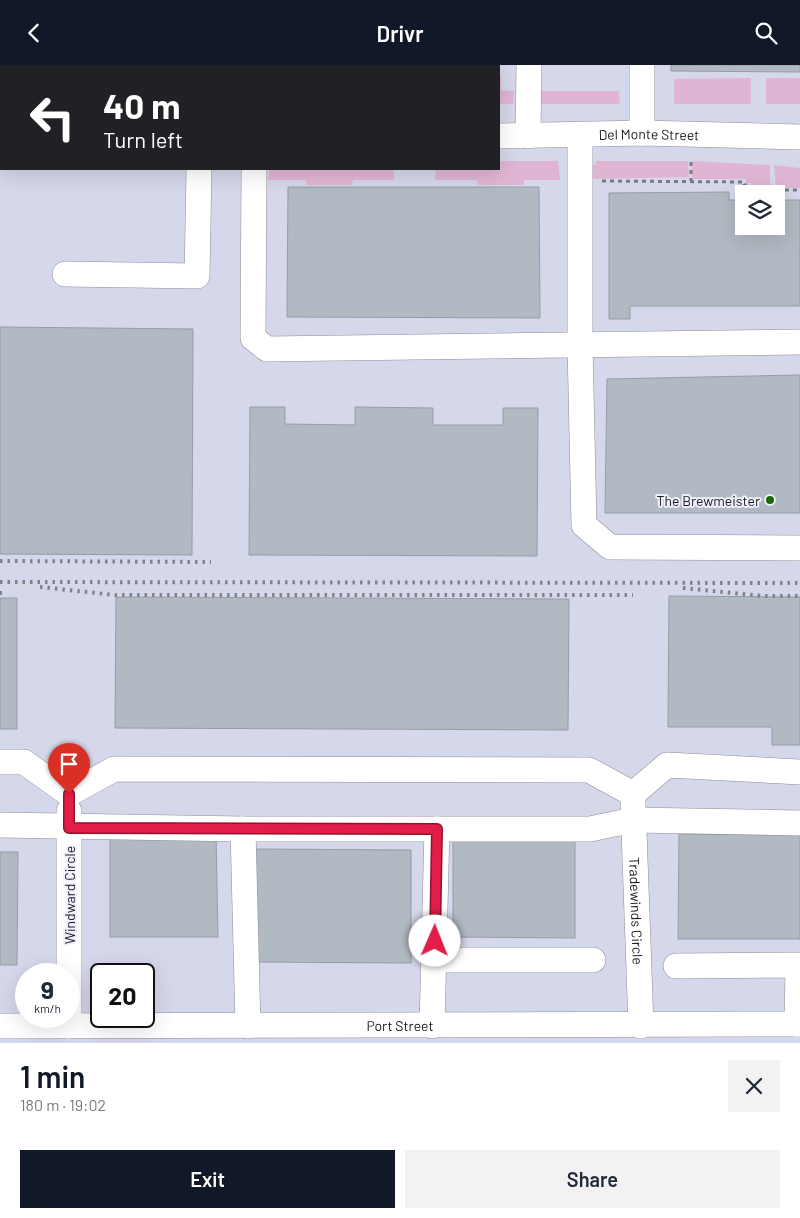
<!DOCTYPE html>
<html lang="en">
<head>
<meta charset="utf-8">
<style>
  body { margin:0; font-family:Barlow,sans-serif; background:#f2f2f3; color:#1f2937; height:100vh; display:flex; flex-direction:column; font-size:19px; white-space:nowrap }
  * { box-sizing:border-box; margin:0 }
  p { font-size:16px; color:#747a83 }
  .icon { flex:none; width:28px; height:28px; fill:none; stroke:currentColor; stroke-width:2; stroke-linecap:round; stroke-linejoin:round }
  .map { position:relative; height:978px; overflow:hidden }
  .side { display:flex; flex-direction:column; background:#fff; flex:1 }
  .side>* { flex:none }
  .guide { position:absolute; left:0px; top:0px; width:500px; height:105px; box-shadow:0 5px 20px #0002; background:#202124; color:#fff; overflow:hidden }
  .fabs { position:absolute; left:735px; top:120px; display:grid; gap:10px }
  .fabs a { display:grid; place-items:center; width:50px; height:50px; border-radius:0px; background:#fff; box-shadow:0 5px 20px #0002; font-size:25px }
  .speed { position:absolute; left:15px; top:898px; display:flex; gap:10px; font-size:25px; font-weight:700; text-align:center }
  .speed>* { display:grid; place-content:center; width:65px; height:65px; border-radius:50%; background:#fff; box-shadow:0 5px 20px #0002; line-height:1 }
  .speed small { font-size:12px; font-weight:400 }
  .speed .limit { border:2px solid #111; border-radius:8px; background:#fff; color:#111 }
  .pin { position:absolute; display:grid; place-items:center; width:42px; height:42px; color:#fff; margin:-51px -21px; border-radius:50% 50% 50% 0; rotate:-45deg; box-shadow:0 0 5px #0007 }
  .pin .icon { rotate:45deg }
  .me { position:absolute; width:55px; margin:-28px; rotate:1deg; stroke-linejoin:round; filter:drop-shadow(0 0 4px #0008) }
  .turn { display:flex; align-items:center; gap:18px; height:105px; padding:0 20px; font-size:22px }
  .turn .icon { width:65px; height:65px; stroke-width:2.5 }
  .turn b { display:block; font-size:35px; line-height:42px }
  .round { display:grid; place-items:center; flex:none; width:52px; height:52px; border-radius:0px; background:#f2f2f3 }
  .overview { display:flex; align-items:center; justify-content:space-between; height:85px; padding:0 20px }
  h1 { font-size:30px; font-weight:600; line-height:38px; color:#111827 }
  .button { display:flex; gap:10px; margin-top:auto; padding:10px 20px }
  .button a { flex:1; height:58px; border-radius:0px; background:#111827; color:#fff; font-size:20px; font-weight:600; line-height:58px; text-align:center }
  .button a+a { background:#f2f2f3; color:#1f2937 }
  header { display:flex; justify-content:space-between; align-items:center; height:65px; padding:0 20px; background:#111827; color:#fff; font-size:22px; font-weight:600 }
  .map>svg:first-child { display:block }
</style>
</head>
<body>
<header><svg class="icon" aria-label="back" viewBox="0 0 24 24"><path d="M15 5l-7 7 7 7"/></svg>Drivr<svg class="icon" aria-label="search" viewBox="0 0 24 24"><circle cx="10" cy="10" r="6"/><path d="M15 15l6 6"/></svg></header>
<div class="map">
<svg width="800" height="978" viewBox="0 0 800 978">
  <rect width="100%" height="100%" fill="#e1e2ed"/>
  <path fill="#d5d7ea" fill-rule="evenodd" d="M 0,0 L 800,0 L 800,978 L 0,978 ZM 1,1 L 499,1 L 499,104 L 1,104 ZM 744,129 L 776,129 L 776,161 L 744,161 ZM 26,909 L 69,909 L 69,951 L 26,951 ZM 101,909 L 144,909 L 144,951 L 101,951 Z"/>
  <path fill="#e0b5d3" d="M 499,11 L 501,11 L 501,25 L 514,26 L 513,39 L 499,39 Z
    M 751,13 L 751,39 L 674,39 L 674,14 Z
    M 766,13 L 800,13 L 800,39 L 766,39 Z
    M 541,26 L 619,26 L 620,39 L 541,39 Z
    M 499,96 L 558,96 L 560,115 L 524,115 L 524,120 L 478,120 L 477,115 L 435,115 L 436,104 L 499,104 Z
    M 596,96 L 688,96 L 689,112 L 593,114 L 593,100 L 596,100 Z
    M 692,96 L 770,100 L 770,120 L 768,122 L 750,123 L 751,118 L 746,118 L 746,114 L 694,114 L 692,112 Z
    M 774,100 L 800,103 L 800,123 L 776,122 Z
    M 270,104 L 394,104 L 394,115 L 353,115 L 352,120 L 306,120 L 306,115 L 268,115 Z"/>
  <path fill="#b1b9c2" stroke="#959da6" d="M 671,0 L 800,0 L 800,7 L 671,6 Z
    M 288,122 L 539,122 L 540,253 L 287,252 Z
    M 729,127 L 729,135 L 744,135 L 744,161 L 776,161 L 776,135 L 800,135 L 800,241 L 630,241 L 630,254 L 609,254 L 609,128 Z
    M 0,262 L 193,264 L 192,490 L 0,489 Z
    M 800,310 L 800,448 L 605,448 L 607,314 Z
    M 250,342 L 285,342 L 285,359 L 355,360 L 355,342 L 433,343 L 433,360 L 503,360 L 503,343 L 538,343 L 537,491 L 249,490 Z
    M 669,531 L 800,532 L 800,680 L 772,680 L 772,662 L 668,662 Z
    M 116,532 L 569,534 L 568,665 L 115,663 Z
    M 0,533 L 17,533 L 17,664 L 0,664 Z
    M 110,768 L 216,770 L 218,872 L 110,872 Z
    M 453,768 L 575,769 L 575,873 L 453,872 Z
    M 679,769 L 800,770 L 800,874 L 678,874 Z
    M 254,784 L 411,785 L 411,898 L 254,897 Z
    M 0,787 L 18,787 L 17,900 L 0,900 Z"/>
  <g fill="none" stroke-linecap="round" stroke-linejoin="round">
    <g stroke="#8c8d97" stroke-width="26">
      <g id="minor">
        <path d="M 88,0 L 88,1"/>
        <path d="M 246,0 L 247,1"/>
        <path d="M 642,68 L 642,0"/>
        <path d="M 580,70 L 580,280 L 584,460 L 610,482 L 800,483"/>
        <path id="s1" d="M 499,71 L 642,68 L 800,72"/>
        <path d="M 528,71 L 529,0"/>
        <path d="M 0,74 L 1,74"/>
        <path d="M 254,104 L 253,273 L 267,284 L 800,277"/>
        <path d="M 65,209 L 197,211 L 199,104"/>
        <path d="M 0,697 L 24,697 L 69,729"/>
        <path d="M 69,729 L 114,704 L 589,705 L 633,729"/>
        <path d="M 633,729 L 667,700 L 800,707"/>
        <path id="s2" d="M 633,738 L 641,961"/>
        <path d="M 0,760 L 243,764 L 590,764 L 633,755 L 800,758"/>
        <path d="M 243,764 L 248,961"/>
        <path d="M 434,895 L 593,895"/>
        <path d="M 676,901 L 798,900 L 797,959"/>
        <path id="s3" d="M 0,961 L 800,959"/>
        <path d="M 69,961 L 69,746"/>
        <path d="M 432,961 L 437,764"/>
      </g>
    </g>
    <path stroke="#7a7b82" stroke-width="3" stroke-dasharray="4 4" stroke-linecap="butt" d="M 691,97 L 691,116
      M 602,116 L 744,117 L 744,120 L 749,120 L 748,125 L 800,125"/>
    <use href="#minor" stroke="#fff" stroke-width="25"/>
    <path stroke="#82828a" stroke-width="4" stroke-dasharray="2.5 5" stroke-linecap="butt" d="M 0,496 L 211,497
      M 0,517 L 800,518
      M 40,522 L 115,530 L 633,530
      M 683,523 L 762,531 L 800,531
      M 0,528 L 2,528"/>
  </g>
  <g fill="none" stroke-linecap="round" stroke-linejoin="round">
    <g stroke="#92132f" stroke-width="12">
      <path id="route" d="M 69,729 L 69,763 L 437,764 L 435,876"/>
    </g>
    <use href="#route" stroke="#e11d48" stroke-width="9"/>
  </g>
  <circle fill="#1c6907" stroke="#eeeffb" stroke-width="2" cx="770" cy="435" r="5"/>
  <g text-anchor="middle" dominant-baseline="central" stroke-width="4" stroke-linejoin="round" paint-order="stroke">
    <g font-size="14" fill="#1c1c20" stroke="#eeeffb">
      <text stroke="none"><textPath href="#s1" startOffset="150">Del Monte Street</textPath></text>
      <text transform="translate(69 830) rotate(-90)">Windward Circle</text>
      <text stroke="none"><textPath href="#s2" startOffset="108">Tradewinds Circle</textPath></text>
      <text stroke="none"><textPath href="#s3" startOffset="400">Port Street</textPath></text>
    </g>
    <g font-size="14" fill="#1c1c20" stroke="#eeeffb" text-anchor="end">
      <text x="760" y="435">The Brewmeister</text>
    </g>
  </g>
</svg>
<div class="fabs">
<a><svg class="icon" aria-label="layers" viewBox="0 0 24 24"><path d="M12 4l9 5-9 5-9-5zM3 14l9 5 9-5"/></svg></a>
</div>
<div class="speed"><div>9<small>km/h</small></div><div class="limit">20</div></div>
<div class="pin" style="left:69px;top:729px;background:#d93025"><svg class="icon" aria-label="arrive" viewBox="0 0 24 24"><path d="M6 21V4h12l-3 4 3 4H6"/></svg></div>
<svg class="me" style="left:435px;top:876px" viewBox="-20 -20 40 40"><circle r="19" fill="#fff"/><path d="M0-13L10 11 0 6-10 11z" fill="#e11d48"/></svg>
<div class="guide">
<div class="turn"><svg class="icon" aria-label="left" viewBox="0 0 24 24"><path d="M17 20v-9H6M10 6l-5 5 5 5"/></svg><div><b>40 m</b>Turn left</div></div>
</div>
</div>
<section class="side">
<div class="overview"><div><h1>1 min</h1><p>180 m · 19:02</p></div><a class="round"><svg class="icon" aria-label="close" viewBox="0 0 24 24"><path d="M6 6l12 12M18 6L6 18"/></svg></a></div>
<div class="button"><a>Exit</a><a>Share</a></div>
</section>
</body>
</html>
